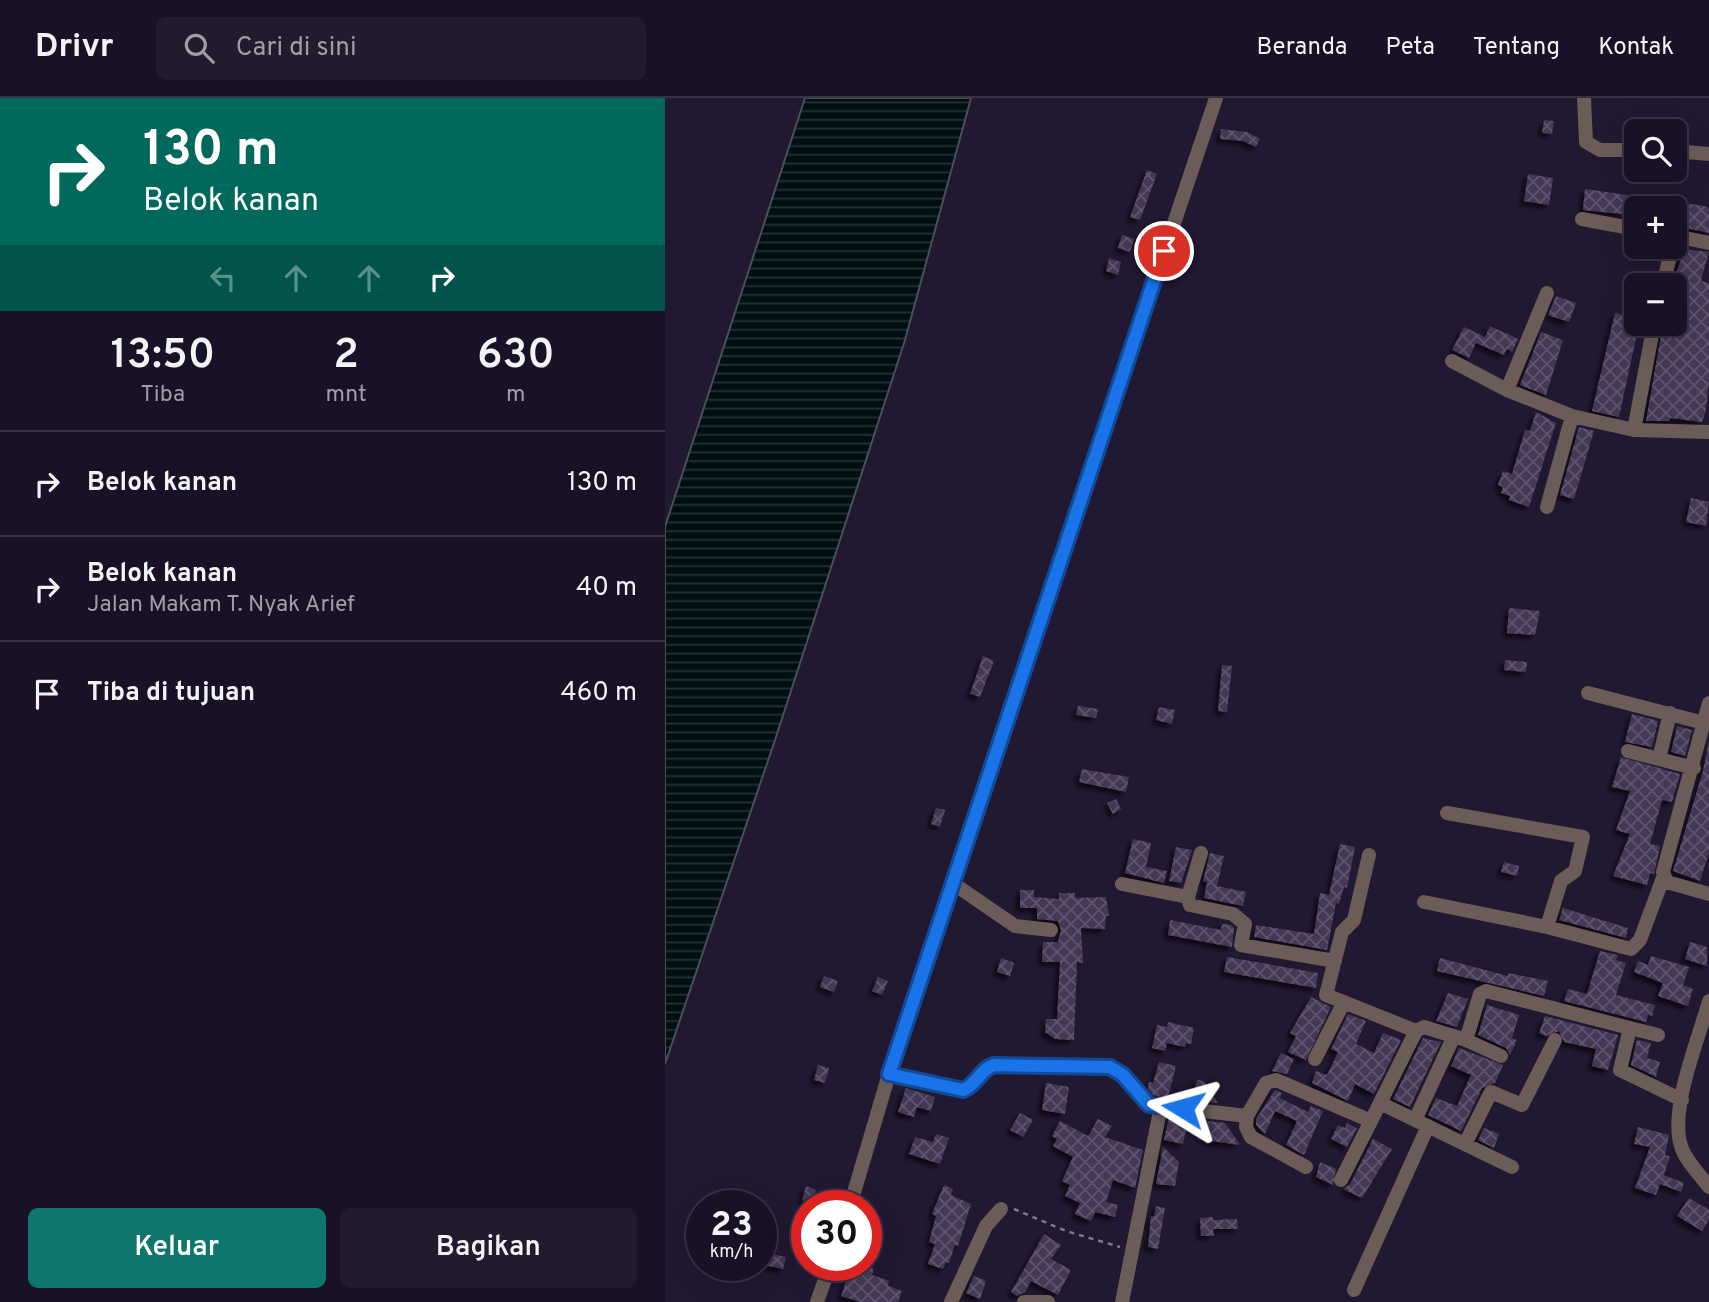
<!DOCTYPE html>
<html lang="id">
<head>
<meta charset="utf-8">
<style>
  body { margin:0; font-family:Overpass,sans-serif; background:#221b2e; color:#f1f3f6; height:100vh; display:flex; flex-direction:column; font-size:26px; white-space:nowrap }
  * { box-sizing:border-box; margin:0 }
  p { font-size:23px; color:#9f9ea7 }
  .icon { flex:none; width:38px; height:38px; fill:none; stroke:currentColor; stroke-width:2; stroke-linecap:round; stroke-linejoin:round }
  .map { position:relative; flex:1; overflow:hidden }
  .side { display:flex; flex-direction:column; background:#191226; width:665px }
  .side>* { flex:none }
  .hud { background:#00695c; color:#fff; overflow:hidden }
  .tools { position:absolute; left:959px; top:21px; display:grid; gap:14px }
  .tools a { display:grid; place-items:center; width:63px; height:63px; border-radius:10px; background:#191226; box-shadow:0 7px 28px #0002,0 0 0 2px #373243; font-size:35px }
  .speed { position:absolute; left:21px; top:1092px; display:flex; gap:14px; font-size:35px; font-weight:700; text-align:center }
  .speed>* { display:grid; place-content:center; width:91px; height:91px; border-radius:50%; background:#191226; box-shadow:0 7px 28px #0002,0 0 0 2px #373243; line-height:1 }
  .speed small { font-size:18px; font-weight:400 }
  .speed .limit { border:10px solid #d22; background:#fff; color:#111 }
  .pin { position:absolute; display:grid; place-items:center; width:60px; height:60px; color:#fff; margin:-30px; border:4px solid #fff; border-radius:50%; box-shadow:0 2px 7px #0007 }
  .me { position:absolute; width:77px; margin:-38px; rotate:278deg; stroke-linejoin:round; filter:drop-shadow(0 0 5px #0008) }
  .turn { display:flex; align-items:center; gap:24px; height:147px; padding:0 28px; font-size:32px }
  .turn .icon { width:91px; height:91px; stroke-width:2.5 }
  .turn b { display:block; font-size:49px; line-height:60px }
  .lanes { display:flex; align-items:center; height:66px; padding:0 28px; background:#0003; justify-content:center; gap:35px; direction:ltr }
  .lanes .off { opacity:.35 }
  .eta { display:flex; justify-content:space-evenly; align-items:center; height:119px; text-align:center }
  .eta b { font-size:42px; font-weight:600; line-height:49px }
  .button { display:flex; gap:14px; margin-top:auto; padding:14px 28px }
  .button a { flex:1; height:80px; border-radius:10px; background:#0f766e; color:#fff; font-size:28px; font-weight:600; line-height:80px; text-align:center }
  .button a+a { background:#221b2e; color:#f1f3f6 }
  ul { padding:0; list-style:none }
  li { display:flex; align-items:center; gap:21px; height:105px; padding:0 28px; border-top:2px solid #373243 }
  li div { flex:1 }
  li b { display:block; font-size:26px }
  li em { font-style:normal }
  header { display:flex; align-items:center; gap:42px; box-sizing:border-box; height:98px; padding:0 35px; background:#191226; border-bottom:2px solid #373243 }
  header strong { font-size:33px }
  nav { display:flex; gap:38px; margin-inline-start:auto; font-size:24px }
  .search { width:490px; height:63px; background:#221b2e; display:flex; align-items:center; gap:18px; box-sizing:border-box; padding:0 24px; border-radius:10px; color:#9f9ea7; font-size:26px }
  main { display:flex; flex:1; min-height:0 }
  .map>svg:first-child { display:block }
</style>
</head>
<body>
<header>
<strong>Drivr</strong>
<div class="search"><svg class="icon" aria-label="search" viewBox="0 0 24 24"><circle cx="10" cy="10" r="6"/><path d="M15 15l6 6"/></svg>Cari di sini</div>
<nav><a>Beranda</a><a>Peta</a><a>Tentang</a><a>Kontak</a></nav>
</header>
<main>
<section class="side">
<div class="hud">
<div class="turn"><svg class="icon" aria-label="right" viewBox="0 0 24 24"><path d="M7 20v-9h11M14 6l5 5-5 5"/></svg><div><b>130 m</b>Belok kanan</div></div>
<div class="lanes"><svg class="icon off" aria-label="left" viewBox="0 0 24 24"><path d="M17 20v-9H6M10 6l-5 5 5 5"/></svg><svg class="icon off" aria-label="ahead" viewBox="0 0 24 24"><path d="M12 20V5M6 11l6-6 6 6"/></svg><svg class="icon off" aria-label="ahead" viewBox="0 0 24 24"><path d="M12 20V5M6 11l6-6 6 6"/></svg><svg class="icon" aria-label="right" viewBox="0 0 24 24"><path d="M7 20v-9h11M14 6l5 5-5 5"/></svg></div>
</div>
<div class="eta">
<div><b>13:50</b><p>Tiba</p></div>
<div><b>2</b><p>mnt</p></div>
<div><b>630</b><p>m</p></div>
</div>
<ul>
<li><svg class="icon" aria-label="right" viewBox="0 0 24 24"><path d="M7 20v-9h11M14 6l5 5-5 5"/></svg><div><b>Belok kanan</b></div><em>130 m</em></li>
<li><svg class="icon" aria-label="right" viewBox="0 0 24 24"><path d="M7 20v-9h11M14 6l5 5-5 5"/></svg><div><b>Belok kanan</b><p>Jalan Makam T. Nyak Arief</p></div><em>40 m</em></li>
<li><svg class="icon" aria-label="arrive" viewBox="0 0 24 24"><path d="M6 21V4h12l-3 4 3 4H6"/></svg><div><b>Tiba di tujuan</b></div><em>460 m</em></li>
</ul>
<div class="button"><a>Keluar</a><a>Bagikan</a></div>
</section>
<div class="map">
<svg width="1044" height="1204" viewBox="0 0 1044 1204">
  <defs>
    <pattern id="water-rules" width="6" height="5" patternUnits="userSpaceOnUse" patternTransform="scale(1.75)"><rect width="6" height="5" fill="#000f11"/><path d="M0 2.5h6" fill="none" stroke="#263235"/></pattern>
    <pattern id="building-cross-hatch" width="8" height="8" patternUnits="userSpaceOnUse" patternTransform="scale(1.75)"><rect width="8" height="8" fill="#453854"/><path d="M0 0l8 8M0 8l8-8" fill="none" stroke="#60556e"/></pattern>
    <filter id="shadow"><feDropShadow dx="-4" dy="4" stdDeviation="2" flood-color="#0009"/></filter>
  </defs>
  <rect width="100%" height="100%" fill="#211832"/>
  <path fill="url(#water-rules)" stroke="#475057" stroke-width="2" d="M 140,0 L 306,0 L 240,242 L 110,642 L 0,966 L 0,429 Z"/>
  <path fill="url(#building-cross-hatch)" filter="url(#shadow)" d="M 879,22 L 889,23 L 887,36 L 877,35 Z
    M 556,31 L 582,34 L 595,41 L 591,49 L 578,43 L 555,41 Z
    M 482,72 L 492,76 L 475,122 L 465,119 Z
    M 863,76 L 888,80 L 884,107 L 859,103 Z
    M 920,91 L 1040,108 L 1044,110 L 1044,135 L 1012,128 L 1010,110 L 958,110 L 957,116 L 918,112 Z
    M 457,137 L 469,141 L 465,154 L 453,150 Z
    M 1019,151 L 1044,154 L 1036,183 L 1044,185 L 1044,284 L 1041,312 L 1037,324 L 1005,320 L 1004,323 L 981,323 L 998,226 L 1010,226 L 1008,187 Z
    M 444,160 L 456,164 L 453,177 L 441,173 Z
    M 891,198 L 911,205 L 904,224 L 883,217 Z
    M 950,215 L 971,219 L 974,226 L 954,319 L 927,313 Z
    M 825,228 L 853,241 L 847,254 L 842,251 L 839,257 L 811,245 L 804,260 L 787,252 L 799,229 L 820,239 Z
    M 876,234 L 898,242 L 881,297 L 855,287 Z
    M 871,314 L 891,325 L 864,409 L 844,402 L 845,398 L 836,395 L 838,389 L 833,387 L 838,373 L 847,376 L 860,332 L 865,333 Z
    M 914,329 L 929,333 L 909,401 L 895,397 Z
    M 1026,400 L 1044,404 L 1041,428 L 1021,424 Z
    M 844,510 L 875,513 L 870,537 L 842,535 Z
    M 318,558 L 329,563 L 315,599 L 305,596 Z
    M 840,562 L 862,564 L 861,574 L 839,572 Z
    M 557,567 L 567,568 L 562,614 L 553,613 Z
    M 413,608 L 433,611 L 431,620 L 411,617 Z
    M 494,609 L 510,612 L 507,626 L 491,622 Z
    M 967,616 L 993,623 L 987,649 L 960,644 Z
    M 1012,628 L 1027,632 L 1020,658 L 1006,654 Z
    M 1044,642 L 1044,754 L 1035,783 L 1008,773 L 1038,673 Z
    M 956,659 L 1015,676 L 1007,704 L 997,702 L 985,746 L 995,748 L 989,776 L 985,775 L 982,787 L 948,778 L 965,736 L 951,732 L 965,693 L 947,689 Z
    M 417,671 L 464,679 L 461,694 L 414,684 Z
    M 451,701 L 456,711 L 448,716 L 442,705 Z
    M 271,710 L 280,712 L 275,729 L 266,726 Z
    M 468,741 L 486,745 L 481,769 L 502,773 L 499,785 L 460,775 Z
    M 675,746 L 690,749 L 682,790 L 679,789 L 674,806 L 671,805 L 662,852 L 589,839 L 591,827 L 649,836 L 655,795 L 664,797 Z
    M 511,749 L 527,752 L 516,785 L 504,783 Z
    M 545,755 L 559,758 L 552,788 L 581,794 L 578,808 L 539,800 L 542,784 L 538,783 Z
    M 839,764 L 854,768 L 852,778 L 836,774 Z
    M 355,792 L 369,792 L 369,799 L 394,801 L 394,795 L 410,795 L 410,800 L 441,799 L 444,818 L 441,818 L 440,831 L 416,830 L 418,865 L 412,864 L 409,942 L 390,941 L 380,934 L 381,921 L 392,921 L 395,864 L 377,864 L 378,844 L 393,844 L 396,832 L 393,823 L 372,821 L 372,810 L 355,810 Z
    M 898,810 L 963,830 L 961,840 L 894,822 Z
    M 505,822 L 556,832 L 557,826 L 566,827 L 569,830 L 567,849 L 503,837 Z
    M 1025,844 L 1042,849 L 1042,868 L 1020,861 Z
    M 935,853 L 953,857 L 951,862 L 961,865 L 951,897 L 990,907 L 987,918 L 983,917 L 981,924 L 899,903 L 903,891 L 922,896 Z
    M 986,858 L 1024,869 L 1018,887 L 1028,891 L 1023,908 L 993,898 L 998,885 L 969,874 L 973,863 L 983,867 Z
    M 562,859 L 653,875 L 651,890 L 559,874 Z
    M 336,860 L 349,865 L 345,878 L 332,874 Z
    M 775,860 L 843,878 L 843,875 L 883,883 L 879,898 L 772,873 Z
    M 159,878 L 173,883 L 169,894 L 155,889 Z
    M 213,879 L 223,883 L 217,897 L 207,893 Z
    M 783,895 L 803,901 L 792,929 L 771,923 Z
    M 646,899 L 666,909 L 641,962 L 623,954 L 631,938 L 625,935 Z
    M 822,907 L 854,917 L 847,940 L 852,942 L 845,957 L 841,950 L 813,937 Z
    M 683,916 L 701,923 L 691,946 L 709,955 L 718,935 L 736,942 L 709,996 L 690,986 L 683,1003 L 647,985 L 651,973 L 662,977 L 673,954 L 666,951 Z
    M 880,918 L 953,937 L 943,972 L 927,968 L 931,951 L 899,944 L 894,933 L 881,938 L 874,935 Z
    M 503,924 L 529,930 L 526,946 L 521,945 L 520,949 L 502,945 L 500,953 L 487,950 L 492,927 L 502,929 Z
    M 758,940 L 776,944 L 745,1009 L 728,1001 Z
    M 972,942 L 986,945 L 982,960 L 995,964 L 991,979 L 966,967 Z
    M 794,950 L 838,967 L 830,985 L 817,990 L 796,1033 L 763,1017 L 771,1000 L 792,1008 L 806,977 L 786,968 Z
    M 616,955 L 629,961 L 622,976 L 607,973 Z
    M 494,964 L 511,968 L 503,999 L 489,998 L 483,991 L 484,984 L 488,985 Z
    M 153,967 L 164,970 L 160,985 L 149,982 Z
    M 532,982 L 539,983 L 553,1005 L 527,1002 Z
    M 381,985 L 404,989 L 400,1016 L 377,1012 Z
    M 241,990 L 270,999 L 266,1013 L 252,1009 L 249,1019 L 233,1014 Z
    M 610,992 L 617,995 L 615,1000 L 643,1014 L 646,1008 L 658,1013 L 639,1057 L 621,1047 L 632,1023 L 610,1013 L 600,1036 L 591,1027 L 591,1021 Z
    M 355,1015 L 368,1022 L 358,1039 L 345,1032 Z
    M 504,1019 L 523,1021 L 518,1046 L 499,1042 Z
    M 433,1021 L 447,1028 L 440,1039 L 478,1052 L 470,1090 L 448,1082 L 441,1104 L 453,1107 L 450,1119 L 430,1114 L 426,1123 L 410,1116 L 415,1105 L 400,1098 L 405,1087 L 397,1083 L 408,1059 L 388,1048 L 392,1041 L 387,1038 L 395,1023 L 423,1038 Z
    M 543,1023 L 560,1025 L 575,1047 L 540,1042 Z
    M 682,1025 L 692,1030 L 682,1049 L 666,1041 L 673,1027 L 680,1030 Z
    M 973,1029 L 1004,1037 L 1000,1057 L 1005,1058 L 999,1077 L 1019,1085 L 1016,1094 L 995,1086 L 991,1097 L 970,1090 L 985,1049 L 969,1046 Z
    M 819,1030 L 834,1036 L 829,1050 L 813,1042 Z
    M 271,1036 L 284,1040 L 275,1066 L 244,1056 L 250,1039 L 268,1044 Z
    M 708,1041 L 727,1051 L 697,1100 L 678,1091 L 685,1086 Z
    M 498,1049 L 514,1064 L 510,1088 L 491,1086 Z
    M 655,1064 L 671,1071 L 668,1087 L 651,1079 Z
    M 279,1087 L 288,1091 L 286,1097 L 306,1106 L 293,1148 L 290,1147 L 284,1165 L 281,1164 L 278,1171 L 263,1166 L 270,1146 L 264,1144 L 271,1118 L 267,1116 Z
    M 141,1088 L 151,1092 L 147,1105 L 137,1102 Z
    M 1024,1100 L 1044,1112 L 1044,1122 L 1037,1133 L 1012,1118 Z
    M 491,1108 L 500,1110 L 493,1151 L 483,1149 L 486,1118 L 489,1119 Z
    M 548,1119 L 548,1122 L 572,1121 L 573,1131 L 548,1131 L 549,1138 L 536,1138 L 535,1120 Z
    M 379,1136 L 396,1147 L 386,1161 L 406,1172 L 393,1197 L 366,1183 L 360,1194 L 352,1198 L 346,1194 Z
    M 102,1155 L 121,1159 L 118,1171 L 99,1167 Z
    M 194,1167 L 209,1170 L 207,1177 L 224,1183 L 223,1188 L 237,1193 L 233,1204 L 195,1204 L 176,1198 L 186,1169 L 193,1171 Z
    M 309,1178 L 321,1183 L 315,1201 L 301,1195 Z"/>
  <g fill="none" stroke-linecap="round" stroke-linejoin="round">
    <path stroke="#7f788e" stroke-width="2.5" stroke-dasharray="5 5" stroke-linecap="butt" d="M 349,1111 L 401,1133 L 455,1149"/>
    <path stroke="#6c5c57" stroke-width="14" d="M 919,0 L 921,44 L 935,52 L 971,52
      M 1010,53 L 1044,56
      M 917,121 L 971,131
      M 1010,138 L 1044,145
      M 998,187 L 1007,149
      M 787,263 L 842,292 L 907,318
      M 842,292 L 882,195
      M 969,332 L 989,226
      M 882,409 L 907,318 L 969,332 L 1044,334
      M 923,595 L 1039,625
      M 1044,605 L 998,774 L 1002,784 L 1044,796
      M 963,653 L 1029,670
      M 994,661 L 1005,615
      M 782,715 L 918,739 L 910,773 L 896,783 L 882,829
      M 536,755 L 523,799 L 525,807 L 568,816 L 580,826 L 576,847 L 670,863
      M 704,757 L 689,822 L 677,834 L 661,897 L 751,933
      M 289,786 L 350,828 L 386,832
      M 457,786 L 523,799
      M 759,804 L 882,829 L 966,851 L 975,842 L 998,780
      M 1044,903 C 1034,940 1004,1011 1016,1048 C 1020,1062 1035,1077 1044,1089
      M 965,930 L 993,937
      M 801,942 L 836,958
      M 650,961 L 679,904
      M 224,976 L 298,992 L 329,967 L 437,968 L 458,977 L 484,1007 L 496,1008 L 457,1204
      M 715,1005 L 847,1069
      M 496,1008 L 582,1018 L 601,985 L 611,982 L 706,1023 L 751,933 L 759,929 L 801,942 L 815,896 L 821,893 L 965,930 L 955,972 L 1017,1002
      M 582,1018 L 581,1029 L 586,1039 L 641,1069
      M 750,1022 L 789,938
      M 800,1046 L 826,994 L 857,1007 L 890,942
      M 676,1082 L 706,1023
      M 185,1108 L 224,976 L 551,0
      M 689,1192 L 763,1028
      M 152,1204 L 165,1167
      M 286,1204 L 321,1128 L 336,1111
      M 359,1204 L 383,1204"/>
  </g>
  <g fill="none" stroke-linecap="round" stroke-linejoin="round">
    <g stroke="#114b97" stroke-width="18">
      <path id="route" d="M 499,153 L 224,976 L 298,992 C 312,987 315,971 329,967 L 445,969 L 458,977 L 484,1007 L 518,1010"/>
    </g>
    <use href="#route" stroke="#1a73e8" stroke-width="12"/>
  </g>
</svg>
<div class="tools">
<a><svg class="icon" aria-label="search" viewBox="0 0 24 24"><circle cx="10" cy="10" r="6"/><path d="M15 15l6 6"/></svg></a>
<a>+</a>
<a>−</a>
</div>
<div class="speed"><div>23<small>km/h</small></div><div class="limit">30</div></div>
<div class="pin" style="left:499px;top:153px;background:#d93025"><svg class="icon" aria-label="arrive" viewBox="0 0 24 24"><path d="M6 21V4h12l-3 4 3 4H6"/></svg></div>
<svg class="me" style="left:518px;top:1010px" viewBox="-20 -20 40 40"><path d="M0-17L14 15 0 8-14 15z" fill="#1a73e8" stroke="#fff" stroke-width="4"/></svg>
</div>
</main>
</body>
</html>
